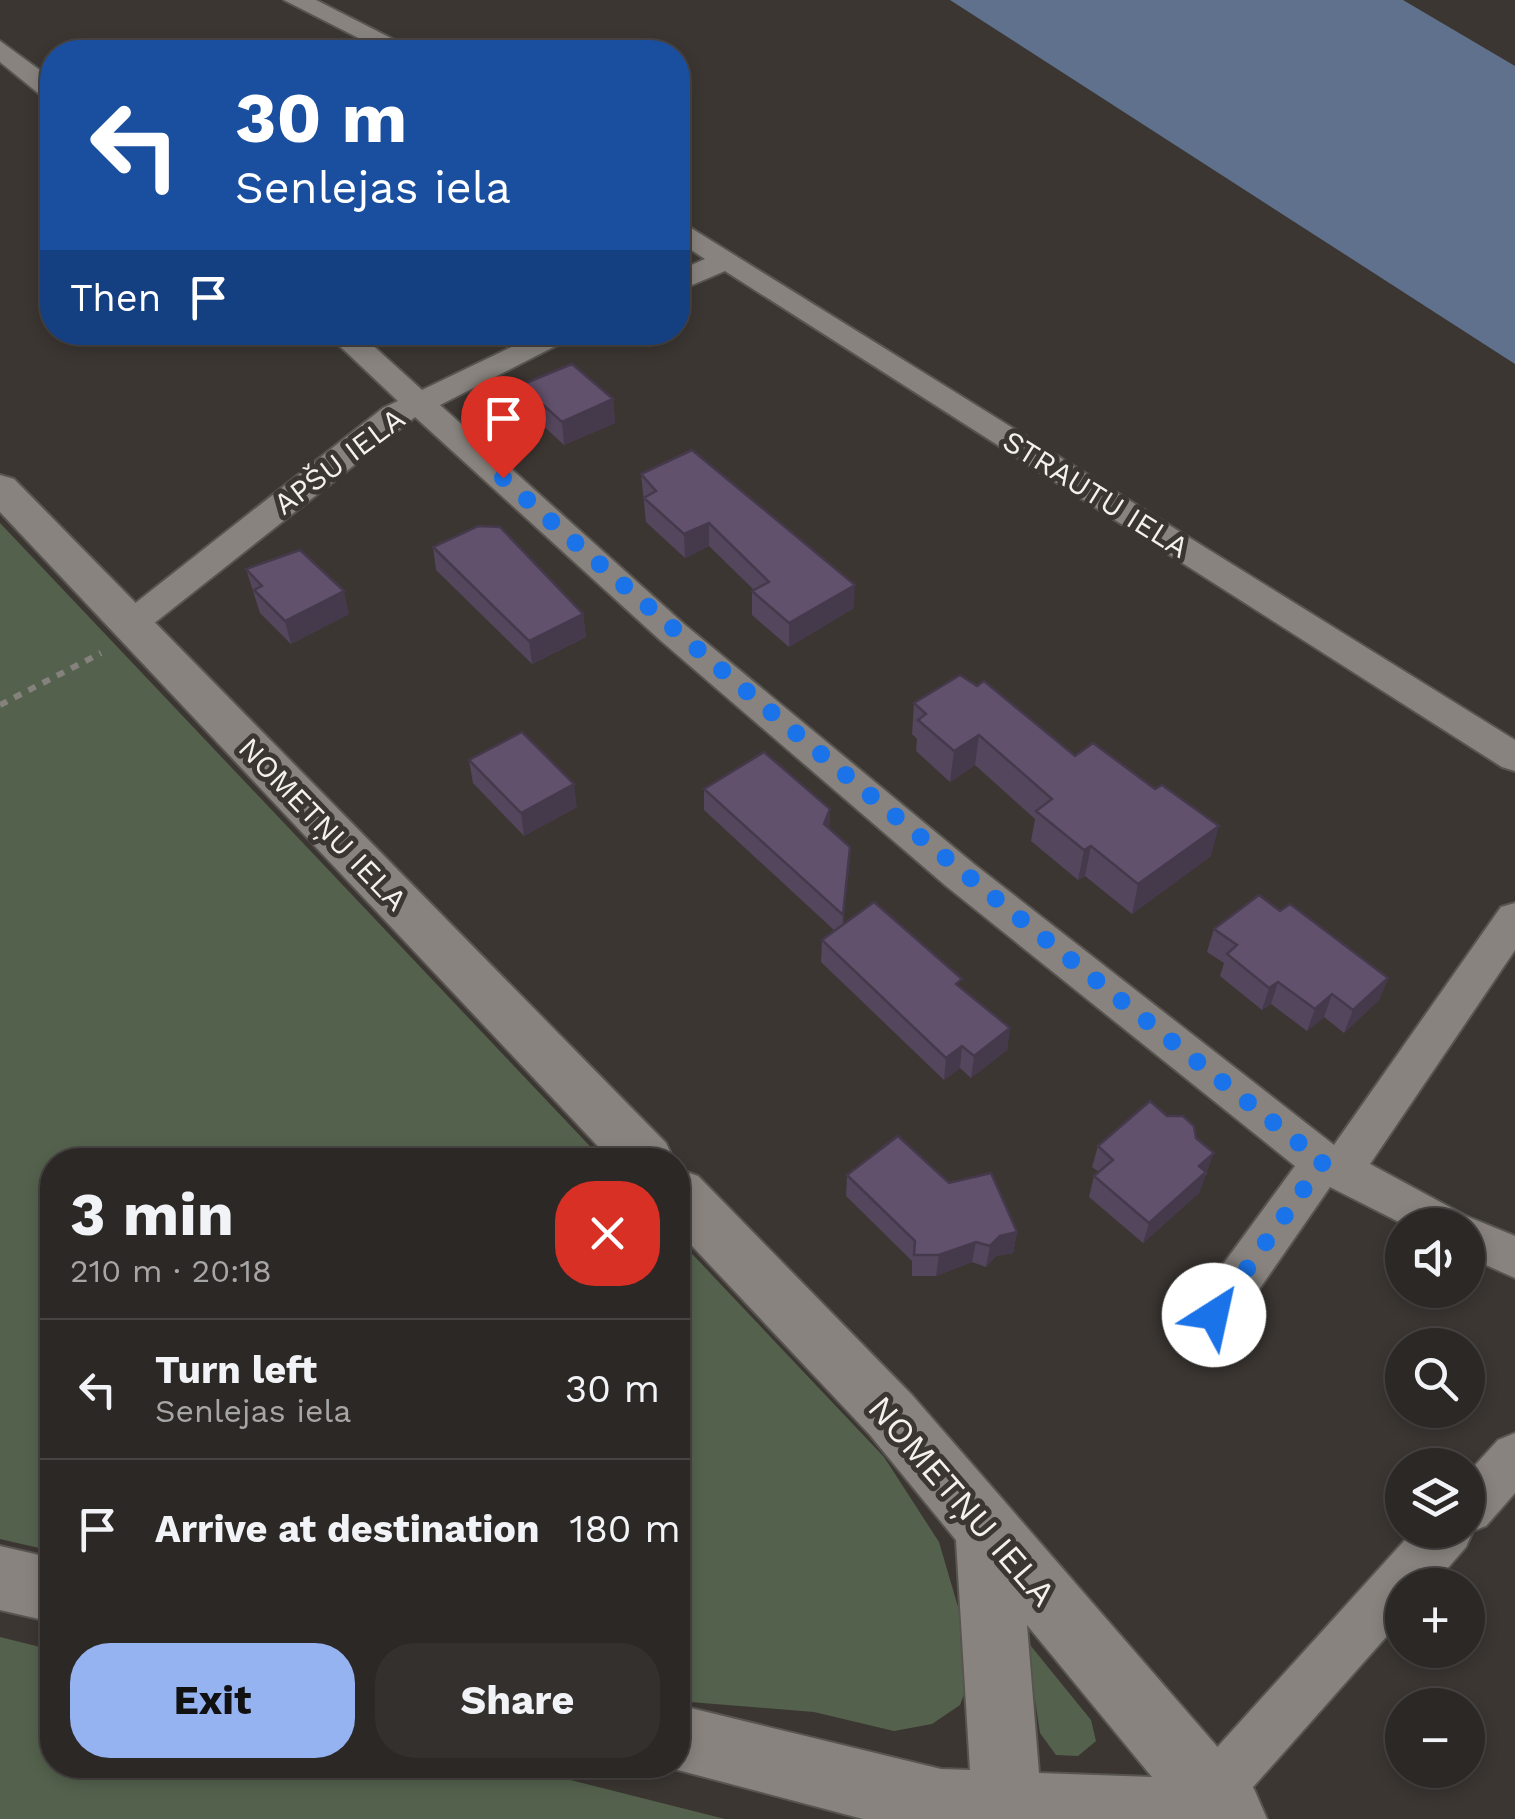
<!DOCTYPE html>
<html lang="en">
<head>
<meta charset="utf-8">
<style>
  body { margin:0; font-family:"Work Sans",sans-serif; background:#34302e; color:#f1f3f6; height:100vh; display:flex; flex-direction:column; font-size:38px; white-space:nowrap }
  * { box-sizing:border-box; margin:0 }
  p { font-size:32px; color:#a6a6a7 }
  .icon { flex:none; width:55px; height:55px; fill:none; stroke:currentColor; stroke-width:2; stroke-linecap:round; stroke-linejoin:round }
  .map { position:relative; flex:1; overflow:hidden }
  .side { position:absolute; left:40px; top:1148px; width:650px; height:630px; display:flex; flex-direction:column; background:#2c2826; border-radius:40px; box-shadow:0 5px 15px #0003,0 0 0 2px #484443 }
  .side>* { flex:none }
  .top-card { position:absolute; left:40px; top:40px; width:650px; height:305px; border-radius:40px; box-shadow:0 5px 15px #0003,0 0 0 2px #484443; background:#1a4fa0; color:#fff; overflow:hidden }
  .fabs { position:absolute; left:1385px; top:1208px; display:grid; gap:20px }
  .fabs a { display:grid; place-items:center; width:100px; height:100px; border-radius:50%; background:#2c2826; box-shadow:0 5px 15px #0003,0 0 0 2px #484443; font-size:50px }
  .pin { position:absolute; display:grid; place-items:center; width:85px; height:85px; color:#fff; margin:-102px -42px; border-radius:50% 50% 50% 0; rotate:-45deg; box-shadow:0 0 10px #0007 }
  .pin .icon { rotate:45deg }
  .me { position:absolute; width:110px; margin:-55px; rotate:35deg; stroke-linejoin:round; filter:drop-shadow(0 0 8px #0008) }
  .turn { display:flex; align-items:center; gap:35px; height:210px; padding:0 30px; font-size:45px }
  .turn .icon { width:130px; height:130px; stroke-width:2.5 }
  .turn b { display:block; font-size:70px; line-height:85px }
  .then { display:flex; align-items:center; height:95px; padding:0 30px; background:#0003; gap:20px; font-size:38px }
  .round { display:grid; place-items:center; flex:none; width:105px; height:105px; border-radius:40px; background:#34302e }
  .overview { display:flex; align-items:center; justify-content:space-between; height:170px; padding:0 30px }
  h1 { font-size:60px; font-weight:700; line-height:75px }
  .button { display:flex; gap:20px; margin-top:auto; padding:20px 30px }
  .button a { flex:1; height:115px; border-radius:40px; background:#95b2f1; color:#111; font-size:40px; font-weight:700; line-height:115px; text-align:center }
  .button a+a { background:#34302e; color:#f1f3f6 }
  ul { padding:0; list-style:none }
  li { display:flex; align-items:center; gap:30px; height:140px; padding:0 30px; border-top:2px solid #484443 }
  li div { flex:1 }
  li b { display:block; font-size:38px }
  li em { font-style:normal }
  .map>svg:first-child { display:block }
</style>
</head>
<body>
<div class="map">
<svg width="1515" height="1819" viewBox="0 0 1515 1819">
  <rect width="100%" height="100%" fill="#3b3632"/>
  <path fill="#54624d" d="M 0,523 L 603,1160 L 52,1160 L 52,1551 L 0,1539 Z
    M 678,1239 L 884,1457 L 939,1542 L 975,1665 L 960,1705 L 932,1724 L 894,1731 L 814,1712 L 678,1701 Z
    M 0,1637 L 52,1650 L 52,1765 L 511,1765 L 725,1819 L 0,1819 Z
    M 1026,1640 L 1091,1720 L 1096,1741 L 1078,1756 L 1056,1755 L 1040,1733 Z"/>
  <path fill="#5f718c" d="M 950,0 L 1403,0 L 1515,66 L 1515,364 Z"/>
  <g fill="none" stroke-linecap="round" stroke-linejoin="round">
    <g stroke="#585551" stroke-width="4">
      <path id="minor" d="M 284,0 L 316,0 L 418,52 L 386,52 Z
        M 0,41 L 52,79 L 52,99 L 43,97 L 0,62 Z
        M 678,220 L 1515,740 L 1515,771 L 1502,767 L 725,271 L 678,291 L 678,271 L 705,259 L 678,241 Z
        M 325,332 L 358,332 L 422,390 L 543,332 L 583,332 L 440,405 L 684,624 L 974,864 L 1334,1145 L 1501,907 L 1515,903 L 1515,950 L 1370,1164 L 1466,1216 L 1515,1236 L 1515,1278 L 1468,1257 L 1468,1225 L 1405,1225 L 1330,1187 L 1231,1330 L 1214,1336 L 1197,1330 L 1191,1315 L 1197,1300 L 1295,1166 L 946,886 L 660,640 L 415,417 L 143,632 L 119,632 L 113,624 L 119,616 L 383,408 L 398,401 Z
        M 1515,1433 L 1515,1493 L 1486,1526 L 1473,1531 L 1466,1547 L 1433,1585 L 1402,1585 L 1402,1619 L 1230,1813 L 1217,1819 L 1192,1813 L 1183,1794 L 1192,1775 L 1414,1530 L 1468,1530 L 1468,1473 L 1498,1440 Z"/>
    </g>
    <g stroke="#585551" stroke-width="4">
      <path id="tertiary" d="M 0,475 L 14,479 L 666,1143 L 674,1160 L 611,1160 L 0,512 Z
        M 678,1169 L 698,1176 L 912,1395 L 1254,1789 L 1267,1819 L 863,1819 L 659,1765 L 678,1765 L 678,1705 L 941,1769 L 970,1770 L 956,1540 L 870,1435 L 678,1231 ZM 1027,1625 L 1152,1777 L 1039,1773 Z
        M 0,1546 L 52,1558 L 52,1622 L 0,1610 Z"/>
    </g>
    <path stroke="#85817d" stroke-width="6" stroke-dasharray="8 8" stroke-linecap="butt" d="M 0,705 L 101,653"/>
    <use href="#minor" fill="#88837e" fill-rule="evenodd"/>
    <use href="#tertiary" fill="#88837e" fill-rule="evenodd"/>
  </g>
  <path fill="#54465d" d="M 521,385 L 613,399 L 615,423 L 564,445 L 524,408 Z
    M 641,474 L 854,608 L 789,647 L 752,615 L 752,591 L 754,590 L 709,546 L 685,558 L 646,522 Z
    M 433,547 L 583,614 L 586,637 L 532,664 L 436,570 Z
    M 246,569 L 349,614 L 291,644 L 260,613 Z
    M 914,703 L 1075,756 L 1211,856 L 1132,914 L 1085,876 L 1078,880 L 1031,841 L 1035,819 L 975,765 L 950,782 L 916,751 L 917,739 L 912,734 Z
    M 469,760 L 577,807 L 524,836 L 473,783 Z
    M 704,789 L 830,809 L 829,829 L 850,847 L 843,925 L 961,988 L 1010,1028 L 1007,1050 L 971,1078 L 960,1068 L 944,1080 L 821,962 L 822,940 L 835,931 L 704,810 Z
    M 1280,911 L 1388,978 L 1379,1000 L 1344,1033 L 1324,1017 L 1307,1031 L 1271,1004 L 1262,1010 L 1220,976 L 1224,963 L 1207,952 L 1214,929 Z
    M 1196,1138 L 1207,1174 L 1205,1176 L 1199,1193 L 1143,1243 L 1089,1197 L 1094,1176 L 1099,1172 L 1092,1167 L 1098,1146 Z
    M 847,1175 L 949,1183 L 1017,1232 L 1013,1253 L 996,1256 L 986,1267 L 972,1262 L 936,1276 L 912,1276 L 912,1261 L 846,1196 Z"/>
  <path fill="#45394c" d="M 613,399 L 615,423 L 564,445 L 562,422 Z
    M 709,523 L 709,546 L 685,558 L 684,534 Z
    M 855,585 L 854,608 L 789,647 L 789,623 Z
    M 344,591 L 349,614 L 291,644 L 285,621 Z
    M 583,614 L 586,637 L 532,664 L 529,641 Z
    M 979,735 L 975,765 L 950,782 L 954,751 Z
    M 574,784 L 577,807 L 524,836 L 521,813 Z
    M 830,809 L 829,830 L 824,824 Z
    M 1219,826 L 1211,856 L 1132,914 L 1138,884 Z
    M 1091,846 L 1085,876 L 1078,880 L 1084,850 Z
    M 850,847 L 849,868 L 841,936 L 843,915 Z
    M 1388,978 L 1379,1000 L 1344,1033 L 1353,1010 Z
    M 1278,982 L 1271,1004 L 1262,1010 L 1269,988 Z
    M 1332,994 L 1324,1017 L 1307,1031 L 1315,1009 Z
    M 1010,1028 L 1007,1050 L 971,1078 L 974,1056 Z
    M 962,1046 L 960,1068 L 944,1080 L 946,1058 Z
    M 1214,1153 L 1199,1193 L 1143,1243 L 1149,1223 L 1199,1166 Z
    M 1017,1232 L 1013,1253 L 996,1256 L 986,1267 L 990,1246 L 1000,1236 Z
    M 976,1242 L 972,1262 L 936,1276 L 939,1255 Z"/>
  <path fill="#62516c" stroke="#45394c" stroke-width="2.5" d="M 572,364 L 613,399 L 562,422 L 521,385 Z
    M 692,450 L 855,585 L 789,623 L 752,591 L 769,582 L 709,523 L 684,534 L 644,498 L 656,491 L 641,474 Z
    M 478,526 L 500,527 L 583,614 L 529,641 L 433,547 Z
    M 300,550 L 344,591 L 285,621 L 254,590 L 262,586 L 246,569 Z
    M 960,675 L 977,686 L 984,681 L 1075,756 L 1093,743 L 1155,789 L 1162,785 L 1219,826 L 1138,884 L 1091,846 L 1084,850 L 1036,811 L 1052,799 L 979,735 L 954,751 L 918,720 L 926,714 L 914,703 Z
    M 522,732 L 574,784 L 521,813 L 469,760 Z
    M 764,752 L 830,809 L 824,824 L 850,847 L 843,915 L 704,789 Z
    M 1259,895 L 1280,911 L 1290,904 L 1388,978 L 1353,1010 L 1332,994 L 1315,1009 L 1278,982 L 1269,988 L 1227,954 L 1237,945 L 1214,929 Z
    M 874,902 L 962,979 L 956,984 L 1010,1028 L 974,1056 L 962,1046 L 946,1058 L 822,940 Z
    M 1150,1101 L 1167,1116 L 1183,1116 L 1194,1126 L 1196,1138 L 1214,1153 L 1199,1166 L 1206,1172 L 1149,1223 L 1094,1176 L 1113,1160 L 1098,1146 Z
    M 898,1136 L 949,1183 L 991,1173 L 1017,1232 L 1000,1236 L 990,1246 L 976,1242 L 939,1255 L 914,1255 L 915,1241 L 847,1175 Z"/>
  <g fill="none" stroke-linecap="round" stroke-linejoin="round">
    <path stroke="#1a73e8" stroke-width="18" stroke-dasharray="0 32.4" d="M 503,478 C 768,717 1044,940 1323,1162 L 1214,1315"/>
  </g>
  <g text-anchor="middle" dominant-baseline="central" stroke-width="10" stroke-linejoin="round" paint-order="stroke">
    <g font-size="30" fill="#f3f0ed" stroke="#3b3632">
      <text transform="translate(339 461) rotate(-37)">APŠU IELA</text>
      <text transform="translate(1096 494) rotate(32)">STRAUTU IELA</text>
      <text transform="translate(323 824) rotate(46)">NOMETŅU IELA</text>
    </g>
    <g font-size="35" fill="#f3f0ed" stroke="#3b3632">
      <text transform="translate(962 1501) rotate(49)">NOMETŅU IELA</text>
    </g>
  </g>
</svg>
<div class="fabs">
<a><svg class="icon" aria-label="sound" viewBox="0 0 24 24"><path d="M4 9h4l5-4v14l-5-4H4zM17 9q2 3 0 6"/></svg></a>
<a><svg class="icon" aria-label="search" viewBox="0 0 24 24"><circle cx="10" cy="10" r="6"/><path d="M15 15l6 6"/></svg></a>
<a><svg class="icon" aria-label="layers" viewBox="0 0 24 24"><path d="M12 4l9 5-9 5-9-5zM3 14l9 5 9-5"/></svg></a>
<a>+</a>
<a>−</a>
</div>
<div class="pin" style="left:503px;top:478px;background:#d93025"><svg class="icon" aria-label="arrive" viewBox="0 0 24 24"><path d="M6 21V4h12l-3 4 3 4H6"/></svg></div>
<svg class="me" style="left:1214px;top:1315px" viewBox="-20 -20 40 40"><circle r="19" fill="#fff"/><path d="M0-13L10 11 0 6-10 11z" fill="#1a73e8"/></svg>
<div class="top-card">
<div class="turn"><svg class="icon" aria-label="left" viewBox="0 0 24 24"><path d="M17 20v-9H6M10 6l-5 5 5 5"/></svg><div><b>30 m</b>Senlejas iela</div></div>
<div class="then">Then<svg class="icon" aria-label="arrive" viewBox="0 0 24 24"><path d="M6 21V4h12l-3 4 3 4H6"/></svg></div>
</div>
<section class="side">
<div class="overview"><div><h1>3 min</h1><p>210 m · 20:18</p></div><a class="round" style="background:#d93025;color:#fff"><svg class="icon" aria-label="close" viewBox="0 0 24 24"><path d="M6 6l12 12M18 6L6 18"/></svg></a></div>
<ul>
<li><svg class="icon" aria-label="left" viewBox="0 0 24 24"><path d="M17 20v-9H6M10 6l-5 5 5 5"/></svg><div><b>Turn left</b><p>Senlejas iela</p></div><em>30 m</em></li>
<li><svg class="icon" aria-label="arrive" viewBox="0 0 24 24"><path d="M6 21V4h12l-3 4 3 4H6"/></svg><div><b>Arrive at destination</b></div><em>180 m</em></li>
</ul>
<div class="button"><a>Exit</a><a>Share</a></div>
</section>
</div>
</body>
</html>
